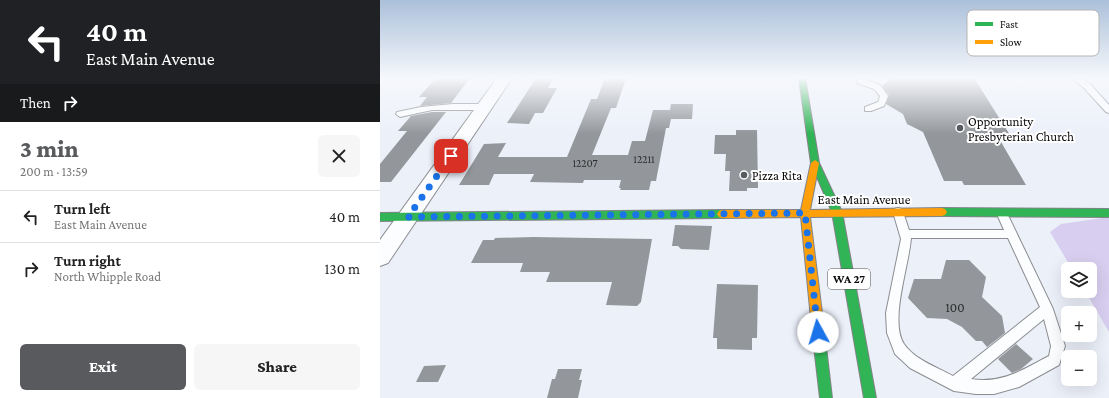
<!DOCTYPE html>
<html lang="en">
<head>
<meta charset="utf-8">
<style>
  body { margin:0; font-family:"Crimson Pro",serif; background:#f6f6f6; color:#222; height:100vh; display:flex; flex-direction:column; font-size:15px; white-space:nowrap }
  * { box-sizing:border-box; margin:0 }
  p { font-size:13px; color:#767676 }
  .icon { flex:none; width:22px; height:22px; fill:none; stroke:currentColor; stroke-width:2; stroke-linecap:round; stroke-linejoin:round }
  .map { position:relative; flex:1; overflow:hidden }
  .drawer { display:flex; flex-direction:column; background:#fff; width:380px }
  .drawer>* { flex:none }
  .guide { background:#202124; color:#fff; overflow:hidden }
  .fabs { position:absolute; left:681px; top:262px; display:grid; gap:8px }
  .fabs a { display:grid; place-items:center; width:36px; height:36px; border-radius:6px; background:#fff; box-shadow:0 4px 16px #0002; font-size:20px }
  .pin { position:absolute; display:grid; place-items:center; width:34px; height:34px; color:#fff; margin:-17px; border-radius:8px; box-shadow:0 2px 6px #0006 }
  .me { position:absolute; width:44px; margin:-22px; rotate:354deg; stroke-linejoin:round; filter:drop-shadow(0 0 3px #0008) }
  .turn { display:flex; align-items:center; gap:14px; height:84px; padding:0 20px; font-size:18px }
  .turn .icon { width:52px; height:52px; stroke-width:2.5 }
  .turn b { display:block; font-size:28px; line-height:34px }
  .then { display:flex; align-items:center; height:38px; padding:0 20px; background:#0003; gap:8px; font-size:15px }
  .round { display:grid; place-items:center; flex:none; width:42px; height:42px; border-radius:6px; background:#f6f6f6 }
  .summary { display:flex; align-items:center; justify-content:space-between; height:68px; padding:0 20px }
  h1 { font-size:24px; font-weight:800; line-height:30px; color:#585a5d }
  .button { display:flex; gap:8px; margin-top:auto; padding:8px 20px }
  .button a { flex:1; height:46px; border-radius:6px; background:#585a5d; color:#fff; font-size:16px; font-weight:800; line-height:46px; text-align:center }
  .button a+a { background:#f6f6f6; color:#222 }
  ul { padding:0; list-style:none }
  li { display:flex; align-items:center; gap:12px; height:52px; padding:0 20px; border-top:1px solid #e0e0e0 }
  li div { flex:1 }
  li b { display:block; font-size:15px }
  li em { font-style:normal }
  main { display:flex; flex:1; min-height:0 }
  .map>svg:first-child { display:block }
</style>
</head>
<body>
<main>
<section class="drawer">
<div class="guide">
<div class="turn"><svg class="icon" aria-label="left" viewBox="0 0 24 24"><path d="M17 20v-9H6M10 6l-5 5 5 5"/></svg><div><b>40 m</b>East Main Avenue</div></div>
<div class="then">Then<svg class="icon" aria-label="right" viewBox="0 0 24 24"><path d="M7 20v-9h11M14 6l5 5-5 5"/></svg></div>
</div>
<div class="summary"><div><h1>3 min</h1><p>200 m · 13:59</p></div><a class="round"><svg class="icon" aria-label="close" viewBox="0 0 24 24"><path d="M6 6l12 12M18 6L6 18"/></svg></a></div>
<ul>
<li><svg class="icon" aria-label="left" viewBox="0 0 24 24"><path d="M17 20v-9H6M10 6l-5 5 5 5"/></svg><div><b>Turn left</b><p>East Main Avenue</p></div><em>40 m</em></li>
<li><svg class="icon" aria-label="right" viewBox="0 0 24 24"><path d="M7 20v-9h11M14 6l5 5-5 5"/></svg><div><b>Turn right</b><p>North Whipple Road</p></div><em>130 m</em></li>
</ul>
<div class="button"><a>Exit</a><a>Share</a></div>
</section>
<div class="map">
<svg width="729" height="398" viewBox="0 0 729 398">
  <rect width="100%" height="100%" fill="#ecf0f9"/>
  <path fill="#d8ceef" d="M 722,218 L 729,218 L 729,332 L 705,291 L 710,291 L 710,269 L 692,269 L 670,232 L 681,224 Z"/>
  <path fill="#93969a" d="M 56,78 L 90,78 L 71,103 L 40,106 L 47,97 L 39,97 Z
    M 156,78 L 174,78 L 168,88 L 177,88 L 163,113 L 155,113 L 149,124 L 127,123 Z
    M 225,78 L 246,78 L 236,108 L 231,108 L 212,155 L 248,155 L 252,141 L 265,141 L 273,110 L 290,110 L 291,104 L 313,104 L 312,119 L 291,119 L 289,128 L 286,128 L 276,181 L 271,181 L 269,190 L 240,190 L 241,188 L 239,188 L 241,180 L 204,180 L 203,183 L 150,182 L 154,174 L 114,174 L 109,185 L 79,185 L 104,144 L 126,143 L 118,157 L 187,157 L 211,99 L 217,99 Z
    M 512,78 L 594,78 L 630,135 L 617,135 L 646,185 L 584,185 L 582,181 L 564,181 L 543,132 L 527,124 L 523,114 L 506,104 L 509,95 L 502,86 Z
    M 52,112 L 66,112 L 11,182 L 0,182 L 0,164 L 27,131 L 18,131 L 31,116 Z
    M 356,130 L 377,130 L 378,188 L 367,188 L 367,191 L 349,191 L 350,171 L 345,171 L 346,154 L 334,154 L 335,135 L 356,135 Z
    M 295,225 L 332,226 L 329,250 L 301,249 L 298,246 L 292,246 Z
    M 153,237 L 272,239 L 261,302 L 257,306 L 226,305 L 232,282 L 166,282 L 170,272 L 140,272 L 143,263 L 91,263 L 103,240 L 114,240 L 115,238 Z
    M 566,260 L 589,260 L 606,277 L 602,297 L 622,316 L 625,333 L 607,347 L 602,341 L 596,341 L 582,327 L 567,319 L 547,318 L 528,298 L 534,279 L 561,279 Z
    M 337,284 L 378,285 L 377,338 L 372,338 L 372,350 L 337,349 L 337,338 L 333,338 Z
    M 636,344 L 653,359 L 641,369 L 632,373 L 618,359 Z
    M 66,365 L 58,382 L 36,382 L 44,366 Z
    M 178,369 L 202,369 L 199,380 L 202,380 L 198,398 L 167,398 L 172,379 L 175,379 Z"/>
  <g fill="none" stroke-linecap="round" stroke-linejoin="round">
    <g stroke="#8b8d91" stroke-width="2">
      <path id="lane" d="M 692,78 L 701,78 L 710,84 L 729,105 L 729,113 L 726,112 L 704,88 Z
        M 477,79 L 483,79 L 500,85 L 508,96 L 504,106 L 491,111 L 485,111 L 485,107 L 498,102 L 500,96 L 494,89 L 477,83 Z
        M 73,104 L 105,104 L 109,107 L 105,110 L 52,110 L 20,117 L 16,114 L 17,112 L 41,107 Z
        M 518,208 L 522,209 L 529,230 L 624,230 L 616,212 L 617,209 L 625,209 L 673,309 L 685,346 L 679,365 L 639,387 L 614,394 L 596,394 L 574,391 L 530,368 L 515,354 L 507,333 L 506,313 L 521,239 L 513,212 L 514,209 ZM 531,238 L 628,238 L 660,307 L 573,376 C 557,367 535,360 524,344 C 509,321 529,266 531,238 ZM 664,319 L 671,346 L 669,356 C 642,370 622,384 591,379 Z"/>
    </g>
    <g stroke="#8b8d91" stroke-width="2">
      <path id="street" d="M 117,78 L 132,78 L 8,263 L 0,266 L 0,240 Z"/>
    </g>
    <g stroke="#828488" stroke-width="2">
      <path id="fast" d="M 419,78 L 425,78 L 439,163 L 462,212 L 496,398 L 484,398 L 452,212 L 431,163 Z
        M 562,208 L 729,209 L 729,217 L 562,216 L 559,215 L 557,212 L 559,209 Z
        M 342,210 L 345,211 L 347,214 L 345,217 L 342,218 L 0,221 L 0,213 Z
        M 438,323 L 442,325 L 444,329 L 452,398 L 440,398 L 432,329 L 434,325 Z"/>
    </g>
    <g stroke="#828488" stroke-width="2">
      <path id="slow" d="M 435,160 L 439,163 L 430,210 L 562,208 L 565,209 L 567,212 L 565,215 L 562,216 L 430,217 L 444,329 L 442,333 L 438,335 L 434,333 L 432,329 L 421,217 L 342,218 L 339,217 L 337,214 L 339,211 L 342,210 L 421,210 L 431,163 Z"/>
    </g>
    <use href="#lane" fill="#fcfdfe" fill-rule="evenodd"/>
    <use href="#street" fill="#fcfdfe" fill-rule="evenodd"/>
    <use href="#fast" fill="#30b455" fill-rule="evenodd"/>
    <use href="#slow" fill="#ff9f0a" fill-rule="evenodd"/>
  </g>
  <linearGradient id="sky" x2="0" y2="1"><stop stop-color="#abc0da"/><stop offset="0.58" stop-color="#f6f8fc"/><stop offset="1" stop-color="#f6f8fc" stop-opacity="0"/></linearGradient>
  <rect width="729" height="134" fill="url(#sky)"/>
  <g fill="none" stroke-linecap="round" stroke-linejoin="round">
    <path stroke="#1a73e8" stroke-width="7" stroke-dasharray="0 12.6" d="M 71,156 L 28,217 L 425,213 L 438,332"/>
  </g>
  <g fill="#585a5d" stroke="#fff" stroke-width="1.5">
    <circle cx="580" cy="128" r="4"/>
    <circle cx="364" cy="175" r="4"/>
  </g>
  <g text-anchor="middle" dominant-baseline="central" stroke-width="4" stroke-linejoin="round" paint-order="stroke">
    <g font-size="11" fill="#2c2c2d">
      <text x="264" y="159">12211</text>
      <text x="205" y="163">12207</text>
    </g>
    <rect fill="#fff" stroke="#535353" stroke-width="1" x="448" y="269" width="42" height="20" rx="3"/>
    <g font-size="12" font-weight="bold" fill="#090909">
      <text x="469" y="279">WA 27</text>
    </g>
    <g font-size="13" fill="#090909" stroke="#fff" text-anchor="start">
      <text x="588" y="121">Opportunity<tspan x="588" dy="15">Presbyterian Church</tspan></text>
      <text x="372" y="175">Pizza Rita</text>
    </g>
    <g font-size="13" fill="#090909" stroke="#fff">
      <text x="484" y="199">East Main Avenue</text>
    </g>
    <g font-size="13" fill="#2c2c2d">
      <text x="575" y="307">100</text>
    </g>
  </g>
  <rect x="587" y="10" width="132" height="46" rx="6" fill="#fff" stroke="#b5b5b5" stroke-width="1"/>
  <rect x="595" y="22" width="18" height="4" fill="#30b455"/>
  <rect x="595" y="40" width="18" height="4" fill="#ff9f0a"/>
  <g font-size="11" fill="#090909">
    <text x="620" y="28">Fast</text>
    <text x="620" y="46">Slow</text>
  </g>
</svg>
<div class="fabs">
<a><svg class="icon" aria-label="layers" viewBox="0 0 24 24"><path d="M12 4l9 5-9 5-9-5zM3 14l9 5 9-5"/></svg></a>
<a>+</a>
<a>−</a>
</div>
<div class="pin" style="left:71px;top:156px;background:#d93025"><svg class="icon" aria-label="arrive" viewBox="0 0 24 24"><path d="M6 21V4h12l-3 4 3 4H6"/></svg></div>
<svg class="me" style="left:438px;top:332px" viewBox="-20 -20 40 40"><circle r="19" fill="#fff"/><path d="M0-13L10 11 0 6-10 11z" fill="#1a73e8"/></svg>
</div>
</main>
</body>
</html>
